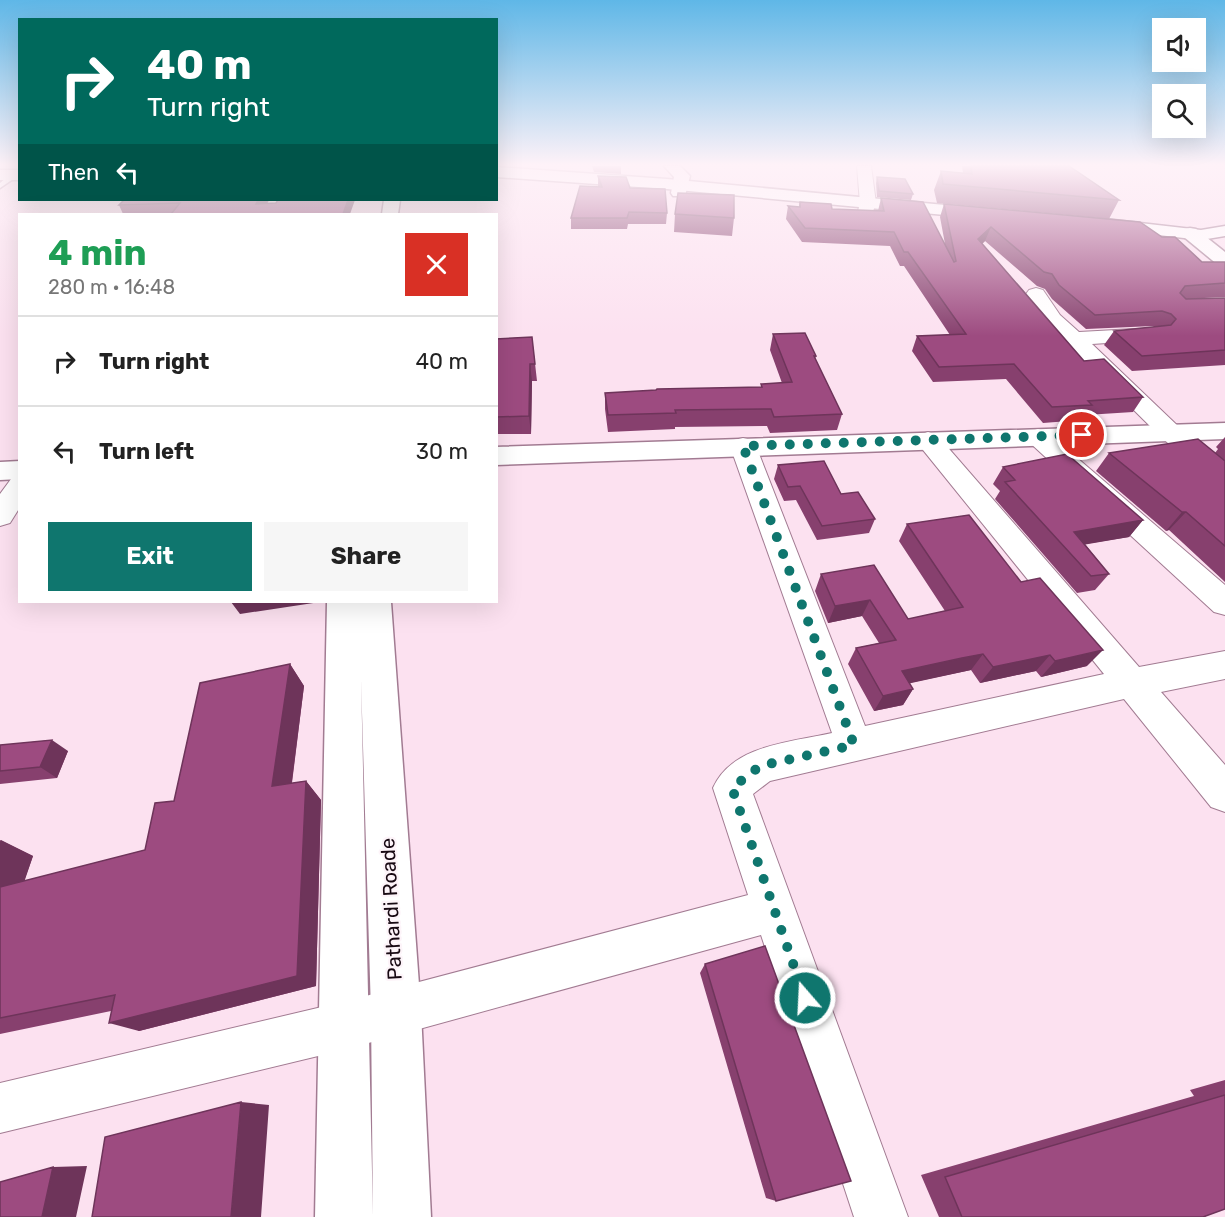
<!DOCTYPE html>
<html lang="en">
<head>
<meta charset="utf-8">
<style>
  body { margin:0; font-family:Rubik,sans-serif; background:#f6f6f6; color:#222; height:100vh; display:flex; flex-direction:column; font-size:22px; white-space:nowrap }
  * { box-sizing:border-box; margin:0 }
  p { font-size:20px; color:#767676 }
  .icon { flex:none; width:33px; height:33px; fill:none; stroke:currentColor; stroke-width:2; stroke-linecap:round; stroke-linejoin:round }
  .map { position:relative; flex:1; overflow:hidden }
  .details { position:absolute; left:18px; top:213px; width:480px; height:390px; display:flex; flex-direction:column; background:#fff; border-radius:0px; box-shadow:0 6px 24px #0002 }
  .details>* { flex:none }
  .hud { position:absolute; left:18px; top:18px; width:480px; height:183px; border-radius:0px; box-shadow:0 6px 24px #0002; background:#00695c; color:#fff; overflow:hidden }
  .buttons { position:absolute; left:1152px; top:18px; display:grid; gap:12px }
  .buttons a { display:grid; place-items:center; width:54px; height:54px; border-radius:0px; background:#fff; box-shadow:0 6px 24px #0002; font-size:30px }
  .pin { position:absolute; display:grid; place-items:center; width:51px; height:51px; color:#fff; margin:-26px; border:3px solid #fff; border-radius:50%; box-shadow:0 2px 6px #0007 }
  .me { position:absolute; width:66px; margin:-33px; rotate:341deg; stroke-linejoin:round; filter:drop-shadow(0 0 4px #0008) }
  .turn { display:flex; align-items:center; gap:21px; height:126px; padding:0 30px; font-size:27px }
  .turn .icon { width:78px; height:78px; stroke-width:2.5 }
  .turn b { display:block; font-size:42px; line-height:51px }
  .then { display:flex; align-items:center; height:57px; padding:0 30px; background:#0003; gap:12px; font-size:22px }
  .round { display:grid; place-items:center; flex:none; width:63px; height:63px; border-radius:0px; background:#f6f6f6 }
  .head { display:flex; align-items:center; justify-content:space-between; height:102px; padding:0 30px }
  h1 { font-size:36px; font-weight:700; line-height:45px; color:#1e9e55 }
  .button { display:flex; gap:12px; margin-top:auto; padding:12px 30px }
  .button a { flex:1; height:69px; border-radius:0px; background:#0f766e; color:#fff; font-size:24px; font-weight:700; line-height:69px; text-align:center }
  .button a+a { background:#f6f6f6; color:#222 }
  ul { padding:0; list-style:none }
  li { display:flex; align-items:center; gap:18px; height:90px; padding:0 30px; border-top:2px solid #e0e0e0 }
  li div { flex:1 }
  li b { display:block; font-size:22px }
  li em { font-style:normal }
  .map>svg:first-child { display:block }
</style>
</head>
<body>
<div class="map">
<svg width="1225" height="1217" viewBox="0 0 1225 1217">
  <rect width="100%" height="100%" fill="#fce1f0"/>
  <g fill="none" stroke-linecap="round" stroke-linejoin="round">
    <g stroke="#a27b92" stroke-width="3">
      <path id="lane" d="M 12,173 L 19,175 L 0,188 L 0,183 Z"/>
    </g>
    <g stroke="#a27b92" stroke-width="2">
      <path id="street" d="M 857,166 L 871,166 L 876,203 L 872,214 L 866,216 L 858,211 L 860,203 Z
        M 1036,288 L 1043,290 L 1060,315 L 1079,332 L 1153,328 L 1160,330 L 1164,334 L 1160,338 L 1153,340 L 1092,344 L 1180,428 L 1225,463 L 1225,486 L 1216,483 L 1162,438 L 1046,323 L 1026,294 L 1029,290 Z
        M 1038,429 L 1047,432 L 1225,585 L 1225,615 L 1214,612 L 1029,442 L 1026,437 L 1029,432 Z
        M 928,432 L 937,435 L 1139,667 L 1225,651 L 1225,679 L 1161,692 L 1225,765 L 1225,812 L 1211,807 L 1124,699 L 770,781 L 753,794 L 908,1217 L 854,1217 L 761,935 L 343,1050 L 0,1133 L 0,1083 L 343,1002 L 748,895 L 713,788 C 732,745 791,742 832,733 L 730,446 L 734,440 L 743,438 L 752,440 L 756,446 L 865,726 L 1104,674 L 919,445 L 915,440 L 919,435 Z
        M 20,476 L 20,507 L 10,523 L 0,526 L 0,494 L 11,479 Z"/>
    </g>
    <g stroke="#a27b92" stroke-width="3">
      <path id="secondary" d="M 664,166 L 680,166 L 690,176 L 685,196 L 673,196 L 671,193 L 674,177 Z
        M 384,200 L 400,200 L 398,214 L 382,214 Z
        M 1190,228 L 1196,229 L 1225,252 L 1225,267 L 1218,265 L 1184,237 L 1181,233 L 1184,229 Z
        M 1225,423 L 1225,439 L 496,465 L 496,447 Z
        M 20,461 L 20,479 L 0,480 L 0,462 Z
        M 327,602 L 391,602 L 421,1012 L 431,1217 L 373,1217 L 371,1012 L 361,679 L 373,1217 L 315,1217 Z"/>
    </g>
    <g stroke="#a27b92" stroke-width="3">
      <path id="primary" d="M 496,167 L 667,179 L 988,209 L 994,210 L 997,214 L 994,218 L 988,219 L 667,189 L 496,177 Z
        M 0,170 L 20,170 L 20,180 L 0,180 Z
        M 1105,219 L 1201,230 L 1225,226 L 1225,236 L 1201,240 L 1099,228 L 1096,224 L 1099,220 Z"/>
    </g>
    <use href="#lane" fill="#fff" fill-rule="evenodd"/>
    <use href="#street" fill="#fff" fill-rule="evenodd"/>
    <use href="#secondary" fill="#fff" fill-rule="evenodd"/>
    <use href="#primary" fill="#fff" fill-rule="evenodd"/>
  </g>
  <path fill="#87406e" d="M 592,166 L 621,166 L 621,174 L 594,172 Z
    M 962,166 L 1069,166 L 1119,200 L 1109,219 L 937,203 L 934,190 L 941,171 L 963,173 Z
    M 598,176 L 667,213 L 666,224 L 628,224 L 627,229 L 571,229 L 571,218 L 598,187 Z
    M 877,177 L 913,194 L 911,200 L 877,197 L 876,183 Z
    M 881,198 L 945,244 L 940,217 L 944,204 L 1162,237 L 1202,262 L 1225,262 L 1225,297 L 1204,298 L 1225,298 L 1225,365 L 1132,371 L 1104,345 L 1114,331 L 1156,327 L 1153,326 L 1086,329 L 1052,299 L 1045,289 L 1037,286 L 985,241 L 982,244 L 1084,361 L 1143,397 L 1133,412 L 1086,415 L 1082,420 L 1043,423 L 1006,379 L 933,382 L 912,351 L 917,336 L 950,335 L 904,266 L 900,266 L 890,246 L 802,242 L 786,219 L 788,206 L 799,207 L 800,202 L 832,209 L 878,211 Z
    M 124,200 L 269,200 L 267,204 L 350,214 L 123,214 L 119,205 Z
    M 675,214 L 734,218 L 732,236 L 674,232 Z
    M 773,334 L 816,356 L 815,359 L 842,414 L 837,430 L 770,433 L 767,426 L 675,427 L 675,429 L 608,432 L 605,409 L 605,393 L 761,387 L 761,384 L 782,383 L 770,350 Z
    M 532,337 L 537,381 L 532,381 L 531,434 L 496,434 L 496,339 Z
    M 1225,437 L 1225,582 L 1169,530 L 1166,531 L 1096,471 L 1109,453 L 1224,460 L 1215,453 L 1218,449 L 1216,447 Z
    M 778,465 L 841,494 L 875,519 L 869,533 L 817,540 L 796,500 L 784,501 L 774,479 Z
    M 1003,467 L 1143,520 L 1129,537 L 1085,544 L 1109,574 L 1095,590 L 1077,593 L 995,499 L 1000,491 L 993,484 Z
    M 907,524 L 1021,582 L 1087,666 L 1041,677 L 1036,671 L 980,683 L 971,670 L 909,683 L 913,689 L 903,705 L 874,711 L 848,664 L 856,648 L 879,643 L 862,616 L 828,623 L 815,591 L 821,574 L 908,619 L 945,611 L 899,541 Z
    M 290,664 L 304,686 L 292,783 L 306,781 L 321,800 L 316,986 L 139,1031 L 111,1011 L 0,1034 L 0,840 L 33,856 L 24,881 L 145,850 L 174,801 Z
    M 0,745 L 68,751 L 57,778 L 0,784 Z
    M 705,964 L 776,1201 L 766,1198 L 700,973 Z
    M 1225,1080 L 1225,1209 L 1203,1217 L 939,1217 L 921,1175 L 1194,1096 L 1190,1090 Z"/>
  <path fill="#6e345a" d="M 258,200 L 269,200 L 261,214 L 256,204 Z
    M 348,200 L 355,200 L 350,214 L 343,214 Z
    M 991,227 L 985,241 L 972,253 L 978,239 Z
    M 530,364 L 532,381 L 531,434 L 529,416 Z
    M 1182,512 L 1186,512 L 1169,530 L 1166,531 Z
    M 1143,520 L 1129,537 L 1065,548 L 1074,532 Z
    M 870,600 L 862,616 L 828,623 L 835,606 Z
    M 231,602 L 320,602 L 240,614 Z
    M 1103,650 L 1087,666 L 1041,677 L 1055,661 Z
    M 983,654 L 971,670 L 893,687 L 902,671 Z
    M 1050,655 L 1036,671 L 980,683 L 993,667 Z
    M 290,664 L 304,686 L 289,804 L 272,786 Z
    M 913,689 L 903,705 L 874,711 L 883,696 Z
    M 52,740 L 68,751 L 57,778 L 40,767 Z
    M 306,781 L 321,800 L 316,986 L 139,1031 L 109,1023 Z
    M 1,840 L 33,856 L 16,906 L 0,900 L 0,842 Z
    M 241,1102 L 269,1105 L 261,1217 L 231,1217 Z
    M 87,1166 L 76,1217 L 42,1217 L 53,1167 Z"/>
  <path fill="#9d4b80" stroke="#6e345a" stroke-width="1.5" d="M 971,166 L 1069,166 L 1119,200 L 943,184 L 941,171 L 972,174 Z
    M 598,176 L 626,177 L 630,188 L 665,189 L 667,213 L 629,212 L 627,218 L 571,218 L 580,186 L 602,187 Z
    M 877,177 L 905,179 L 913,194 L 879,191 Z
    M 678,193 L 734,195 L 734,218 L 675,214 Z
    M 881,198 L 923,202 L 954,262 L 956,261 L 944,204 L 1140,222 L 1162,237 L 1175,237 L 1202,262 L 1225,262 L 1225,283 L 1185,286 L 1180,293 L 1186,299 L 1225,298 L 1225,350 L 1142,356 L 1114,331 L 1171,325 L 1176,319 L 1171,314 L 1162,311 L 1095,315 L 1059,285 L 1052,274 L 1044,272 L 991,227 L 978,239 L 1084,361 L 1104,359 L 1143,397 L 1088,401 L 1092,405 L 1052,407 L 1014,364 L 939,367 L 917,336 L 966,334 L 908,252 L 904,252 L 894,232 L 805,228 L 788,206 L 800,207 L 800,202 L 831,204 L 832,209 L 884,211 Z
    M 124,200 L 258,200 L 256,204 L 276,203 L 278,200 L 348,200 L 343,214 L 171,214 L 180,203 L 119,205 Z
    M 805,333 L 816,356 L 814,356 L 842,414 L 774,417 L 771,409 L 675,410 L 676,413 L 608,415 L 605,393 L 656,390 L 657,389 L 762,387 L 761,384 L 792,382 L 773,334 Z
    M 532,337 L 535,364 L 530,364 L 529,416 L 496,417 L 496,339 Z
    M 1198,439 L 1225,461 L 1225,546 L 1186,512 L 1182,512 L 1109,453 Z
    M 1067,454 L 1143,520 L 1074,532 L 1109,574 L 1091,576 L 1005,482 L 1015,480 L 1003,467 Z
    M 824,461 L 841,494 L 858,492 L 875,519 L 822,526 L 800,486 L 788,487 L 778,465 Z
    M 969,515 L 1021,582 L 1040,578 L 1103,650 L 1055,661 L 1050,655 L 993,667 L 983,654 L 962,658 L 902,671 L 913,689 L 883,696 L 856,648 L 896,640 L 870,600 L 835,606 L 821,574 L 874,565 L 908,619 L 963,607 L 907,524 Z
    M 290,664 L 272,786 L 306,781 L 297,976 L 109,1023 L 115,995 L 0,1018 L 0,887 L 145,850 L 155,803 L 174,801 L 200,683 Z
    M 52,740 L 40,767 L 0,771 L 0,745 Z
    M 765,946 L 851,1181 L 776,1201 L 705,964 Z
    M 1225,1095 L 1225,1209 L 1203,1217 L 962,1217 L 945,1177 Z
    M 241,1102 L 231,1217 L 92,1217 L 105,1137 Z
    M 53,1167 L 42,1217 L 0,1217 L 0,1182 Z"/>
  <linearGradient id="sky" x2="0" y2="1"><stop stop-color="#5fb7e7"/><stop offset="0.49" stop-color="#fef2f8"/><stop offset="1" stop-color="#fef2f8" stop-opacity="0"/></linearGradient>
  <rect width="1225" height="336" fill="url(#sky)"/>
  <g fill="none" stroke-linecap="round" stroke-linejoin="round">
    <path stroke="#0f766e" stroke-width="10" stroke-dasharray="0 18" d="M 805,998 L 732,788 L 760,766 L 854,745 L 743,446 L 1082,435"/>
  </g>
  <g text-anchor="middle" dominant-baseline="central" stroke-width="4.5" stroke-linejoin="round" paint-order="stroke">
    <g font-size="20" fill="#180a13" stroke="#fdf4f9">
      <text transform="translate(391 909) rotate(-93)">Pathardi Roade</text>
    </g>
  </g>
</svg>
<div class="buttons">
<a><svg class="icon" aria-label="sound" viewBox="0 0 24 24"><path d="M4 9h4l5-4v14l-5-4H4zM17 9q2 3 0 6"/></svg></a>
<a><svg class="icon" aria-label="search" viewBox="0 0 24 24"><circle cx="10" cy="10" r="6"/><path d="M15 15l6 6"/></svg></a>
</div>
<div class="pin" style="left:1082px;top:435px;background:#d93025"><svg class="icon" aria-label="arrive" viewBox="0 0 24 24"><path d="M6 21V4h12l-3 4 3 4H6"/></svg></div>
<svg class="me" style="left:805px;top:998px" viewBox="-20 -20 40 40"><circle r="17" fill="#0f766e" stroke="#fff" stroke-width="3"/><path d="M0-11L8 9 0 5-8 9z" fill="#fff"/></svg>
<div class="hud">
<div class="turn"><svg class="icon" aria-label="right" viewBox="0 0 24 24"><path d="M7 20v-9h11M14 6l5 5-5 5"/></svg><div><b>40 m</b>Turn right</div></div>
<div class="then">Then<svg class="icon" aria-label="left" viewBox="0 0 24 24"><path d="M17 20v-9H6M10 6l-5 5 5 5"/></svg></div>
</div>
<section class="details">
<div class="head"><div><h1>4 min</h1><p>280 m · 16:48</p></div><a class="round" style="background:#d93025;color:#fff"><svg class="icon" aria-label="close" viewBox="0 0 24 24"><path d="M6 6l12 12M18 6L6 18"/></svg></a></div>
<ul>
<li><svg class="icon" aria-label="right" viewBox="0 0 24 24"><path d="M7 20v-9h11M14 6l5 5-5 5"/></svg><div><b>Turn right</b></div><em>40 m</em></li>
<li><svg class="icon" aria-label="left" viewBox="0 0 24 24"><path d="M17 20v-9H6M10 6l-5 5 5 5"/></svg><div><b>Turn left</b></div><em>30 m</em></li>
</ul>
<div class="button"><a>Exit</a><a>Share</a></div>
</section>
</div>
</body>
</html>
